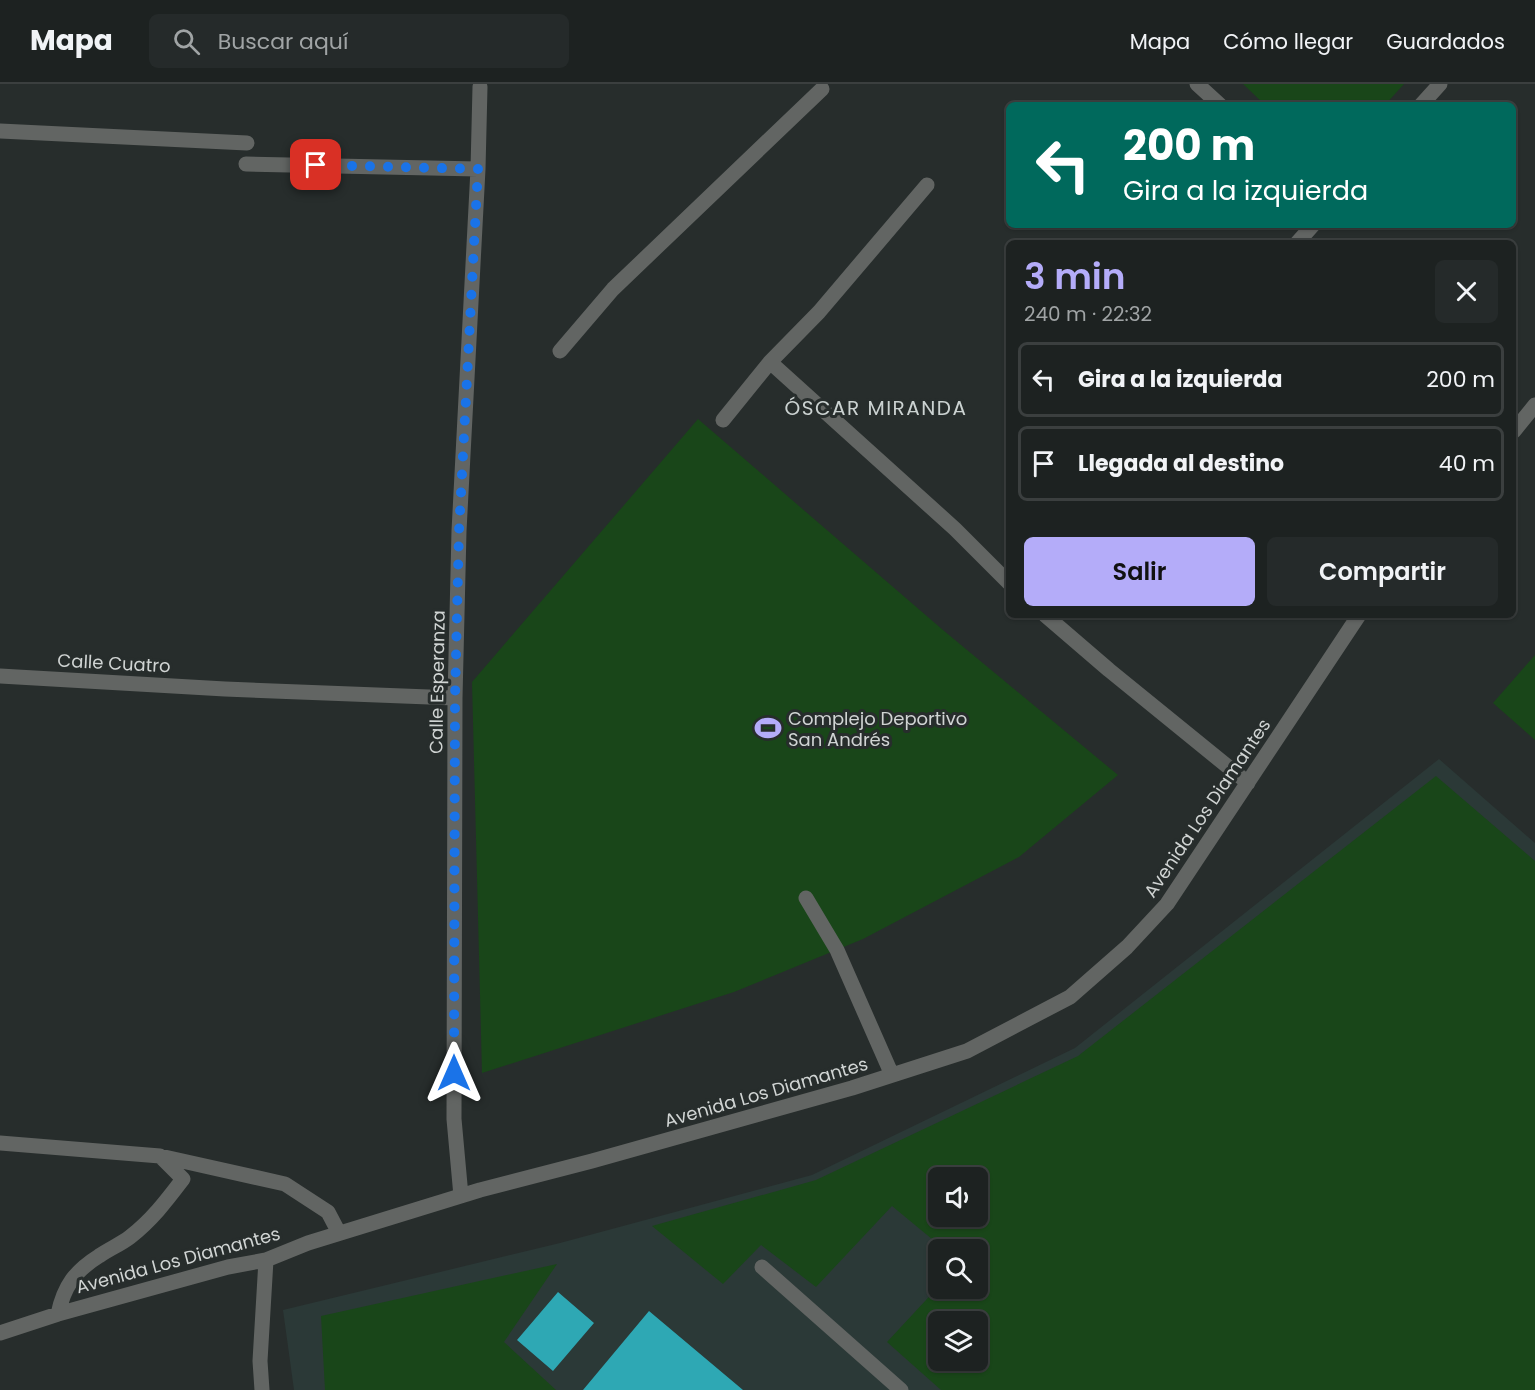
<!DOCTYPE html>
<html lang="es">
<head>
<meta charset="utf-8">
<style>
  body { margin:0; font-family:Poppins,sans-serif; background:#252a2a; color:#f1f3f6; height:100vh; display:flex; flex-direction:column; font-size:22px; white-space:nowrap }
  * { box-sizing:border-box; margin:0 }
  p { font-size:20px; color:#a0a4a5 }
  .icon { flex:none; width:33px; height:33px; fill:none; stroke:currentColor; stroke-width:2; stroke-linecap:round; stroke-linejoin:round }
  .map { position:relative; flex:1; overflow:hidden }
  .panel { position:absolute; left:1006px; top:156px; width:510px; height:378px; display:flex; flex-direction:column; background:#1d2221; border-radius:9px; box-shadow:0 2px 4px #0004,0 0 0 2px #3b3f3f }
  .panel>* { flex:none }
  .hud { position:absolute; left:1006px; top:18px; width:510px; height:126px; border-radius:9px; box-shadow:0 2px 4px #0004,0 0 0 2px #3b3f3f; background:#00695c; color:#fff; overflow:hidden }
  .controls { position:absolute; left:928px; top:1083px; display:grid; gap:12px }
  .controls a { display:grid; place-items:center; width:60px; height:60px; border-radius:9px; background:#1d2221; box-shadow:0 2px 4px #0004,0 0 0 2px #3b3f3f; font-size:30px }
  .pin { position:absolute; display:grid; place-items:center; width:51px; height:51px; color:#fff; margin:-26px; border-radius:12px; box-shadow:0 3px 9px #0006 }
  .me { position:absolute; width:66px; margin:-33px; rotate:0deg; stroke-linejoin:round; filter:drop-shadow(0 0 4px #0008) }
  .turn { display:flex; align-items:center; gap:21px; height:126px; padding:0 18px; font-size:27px }
  .turn .icon { width:78px; height:78px; stroke-width:2.5 }
  .turn b { display:block; font-size:42px; line-height:51px }
  .round { display:grid; place-items:center; flex:none; width:63px; height:63px; border-radius:9px; background:#252a2a }
  .summary { display:flex; align-items:center; justify-content:space-between; height:102px; padding:0 18px }
  h1 { font-size:36px; font-weight:600; line-height:45px; color:#b4acf9 }
  .action { display:flex; gap:12px; margin-top:auto; padding:12px 18px }
  .action a { flex:1; height:69px; border-radius:9px; background:#b4acf9; color:#111; font-size:24px; font-weight:600; line-height:69px; text-align:center }
  .action a+a { background:#252a2a; color:#f1f3f6 }
  ul { padding:0; list-style:none }
  li { display:flex; align-items:center; gap:18px; height:75px; margin:0 12px 9px; padding:0 6px; border:3px solid #3b3f3f; border-radius:9px }
  li div { flex:1 }
  li b { display:block; font-size:22px }
  li em { font-style:normal }
  header { display:flex; align-items:center; gap:36px; box-sizing:border-box; height:84px; padding:0 30px; background:#1d2221; border-bottom:2px solid #3b3f3f }
  header strong { font-size:28px }
  nav { display:flex; gap:33px; margin-inline-start:auto; font-size:21px }
  .search { width:420px; height:54px; background:#252a2a; display:flex; align-items:center; gap:15px; box-sizing:border-box; padding:0 21px; border-radius:9px; color:#a0a4a5; font-size:22px }
  .map>svg:first-child { display:block }
</style>
</head>
<body>
<header>
<strong>Mapa</strong>
<div class="search"><svg class="icon" aria-label="search" viewBox="0 0 24 24"><circle cx="10" cy="10" r="6"/><path d="M15 15l6 6"/></svg>Buscar aquí</div>
<nav><a>Mapa</a><a>Cómo llegar</a><a>Guardados</a></nav>
</header>
<div class="map">
<svg width="1535" height="1306" viewBox="0 0 1535 1306">
  <rect width="100%" height="100%" fill="#272d2c"/>
  <path fill="#2b3937" fill-rule="evenodd" d="M 1439,675 L 1535,759 L 1535,1306 L 294,1306 L 283,1226 L 560,1159 L 812,1091 L 1075,964 ZM 939,1094 L 978,1094 L 978,1132 L 939,1132 ZM 939,1166 L 978,1166 L 978,1204 L 939,1204 ZM 939,1238 L 978,1238 L 978,1276 L 939,1276 Z"/>
  <path fill="#194619" fill-rule="evenodd" d="M 1243,0 L 1404,0 L 1385,21 L 1265,21 Z
    M 698,335 L 943,546 L 1118,691 L 1019,773 L 863,855 L 734,908 L 482,989 L 472,598 Z
    M 1535,571 L 1535,656 L 1493,619 Z
    M 1436,692 L 1535,777 L 1535,1306 L 941,1306 L 887,1258 L 939,1202 L 939,1204 L 978,1204 L 978,1166 L 944,1165 L 892,1122 L 816,1203 L 761,1161 L 723,1200 L 652,1142 L 816,1096 L 1078,972 ZM 939,1094 L 978,1094 L 978,1132 L 939,1132 ZM 939,1238 L 978,1238 L 978,1276 L 939,1276 Z
    M 557,1180 L 504,1258 L 556,1306 L 325,1306 L 321,1232 Z"/>
  <path fill="#2ea8b4" d="M 558,1208 L 594,1239 L 553,1287 L 517,1256 Z
    M 649,1227 L 743,1306 L 583,1306 Z"/>
  <g fill="none" stroke-linecap="round" stroke-linejoin="round">
    <path stroke="#626563" stroke-width="15" d="M 1197,0 L 1220,21
      M 1421,21 L 1440,0
      M 0,47 L 247,59
      M 246,80 L 478,85
      M 1297,159 L 1313,141
      M 560,267 L 613,205 L 822,5
      M 770,278 L 955,445 L 1010,500
      M 723,336 L 770,278 L 819,228 L 927,101
      M 1514,347 L 1535,321
      M 1045,531 L 1109,586 L 1248,699
      M 0,592 L 225,605 L 455,614
      M 806,814 L 837,866 L 892,991
      M 0,1059 L 160,1072 L 285,1100 L 328,1128 L 339,1149
      M 461,1112 L 454,1035 L 455,614 L 459,447 L 478,85 L 480,3
      M 762,1183 L 901,1306
      M 58,1230 C 64,1202 75,1187 99,1172 C 109,1165 121,1160 130,1153 C 152,1136 167,1116 183,1095 L 160,1072
      M 0,1249 L 58,1230 L 228,1183 L 266,1176 L 308,1159 L 480,1106 L 592,1077 L 852,1004 L 967,967 L 1070,913 L 1127,863 L 1167,820 L 1359,531
      M 262,1306 L 260,1277 L 266,1176"/>
  </g>
  <g fill="none" stroke-linecap="round" stroke-linejoin="round">
    <path stroke="#1a73e8" stroke-width="10" stroke-dasharray="0 18" d="M 316,81 L 478,85 L 459,447 L 455,614 L 454,989"/>
  </g>
  <defs>
    <g id="stadium-bare" transform="scale(2.07)"><path d="M0-5a6.5 5 0 1 0 0 10a6.5 5 0 1 0 0-10ZM-3.5-1.8h7v3.6h-7Z" fill="#b4acf9" stroke="#272d2c" stroke-width="2.5" paint-order="stroke"/></g>
  </defs>
  <g fill-rule="evenodd">
    <use href="#stadium-bare" x="768" y="644"/>
  </g>
  <g text-anchor="middle" dominant-baseline="central" stroke-width="6" stroke-linejoin="round" paint-order="stroke">
    <g font-size="18" fill="#d0d4d3" stroke="#272d2c">
      <text transform="translate(114 579) rotate(3)">Calle Cuatro</text>
      <text transform="translate(437 598) rotate(-89)">Calle Esperanza</text>
      <text transform="translate(1207 724) rotate(-56)">Avenida Los Diamantes</text>
      <text transform="translate(766 1008) rotate(-16)">Avenida Los Diamantes</text>
      <text transform="translate(178 1176) rotate(-15)">Avenida Los Diamantes</text>
    </g>
    <g font-size="18" fill="#d0d4d3" stroke="#272d2c" text-anchor="start">
      <text x="788" y="634">Complejo Deportivo<tspan x="788" dy="21">San Andrés</tspan></text>
    </g>
    <g font-size="20" letter-spacing="1.5" fill="#cbd2d1" stroke="#272d2c">
      <text x="876" y="324">ÓSCAR MIRANDA</text>
    </g>
  </g>
</svg>
<div class="controls">
<a><svg class="icon" aria-label="sound" viewBox="0 0 24 24"><path d="M4 9h4l5-4v14l-5-4H4zM17 9q2 3 0 6"/></svg></a>
<a><svg class="icon" aria-label="search" viewBox="0 0 24 24"><circle cx="10" cy="10" r="6"/><path d="M15 15l6 6"/></svg></a>
<a><svg class="icon" aria-label="layers" viewBox="0 0 24 24"><path d="M12 4l9 5-9 5-9-5zM3 14l9 5 9-5"/></svg></a>
</div>
<div class="pin" style="left:316px;top:81px;background:#d93025"><svg class="icon" aria-label="arrive" viewBox="0 0 24 24"><path d="M6 21V4h12l-3 4 3 4H6"/></svg></div>
<svg class="me" style="left:454px;top:989px" viewBox="-20 -20 40 40"><path d="M0-17L14 15 0 8-14 15z" fill="#1a73e8" stroke="#fff" stroke-width="4"/></svg>
<div class="hud">
<div class="turn"><svg class="icon" aria-label="left" viewBox="0 0 24 24"><path d="M17 20v-9H6M10 6l-5 5 5 5"/></svg><div><b>200 m</b>Gira a la izquierda</div></div>
</div>
<section class="panel">
<div class="summary"><div><h1>3 min</h1><p>240 m · 22:32</p></div><a class="round"><svg class="icon" aria-label="close" viewBox="0 0 24 24"><path d="M6 6l12 12M18 6L6 18"/></svg></a></div>
<ul>
<li><svg class="icon" aria-label="left" viewBox="0 0 24 24"><path d="M17 20v-9H6M10 6l-5 5 5 5"/></svg><div><b>Gira a la izquierda</b></div><em>200 m</em></li>
<li><svg class="icon" aria-label="arrive" viewBox="0 0 24 24"><path d="M6 21V4h12l-3 4 3 4H6"/></svg><div><b>Llegada al destino</b></div><em>40 m</em></li>
</ul>
<div class="action"><a>Salir</a><a>Compartir</a></div>
</section>
</div>
</body>
</html>
